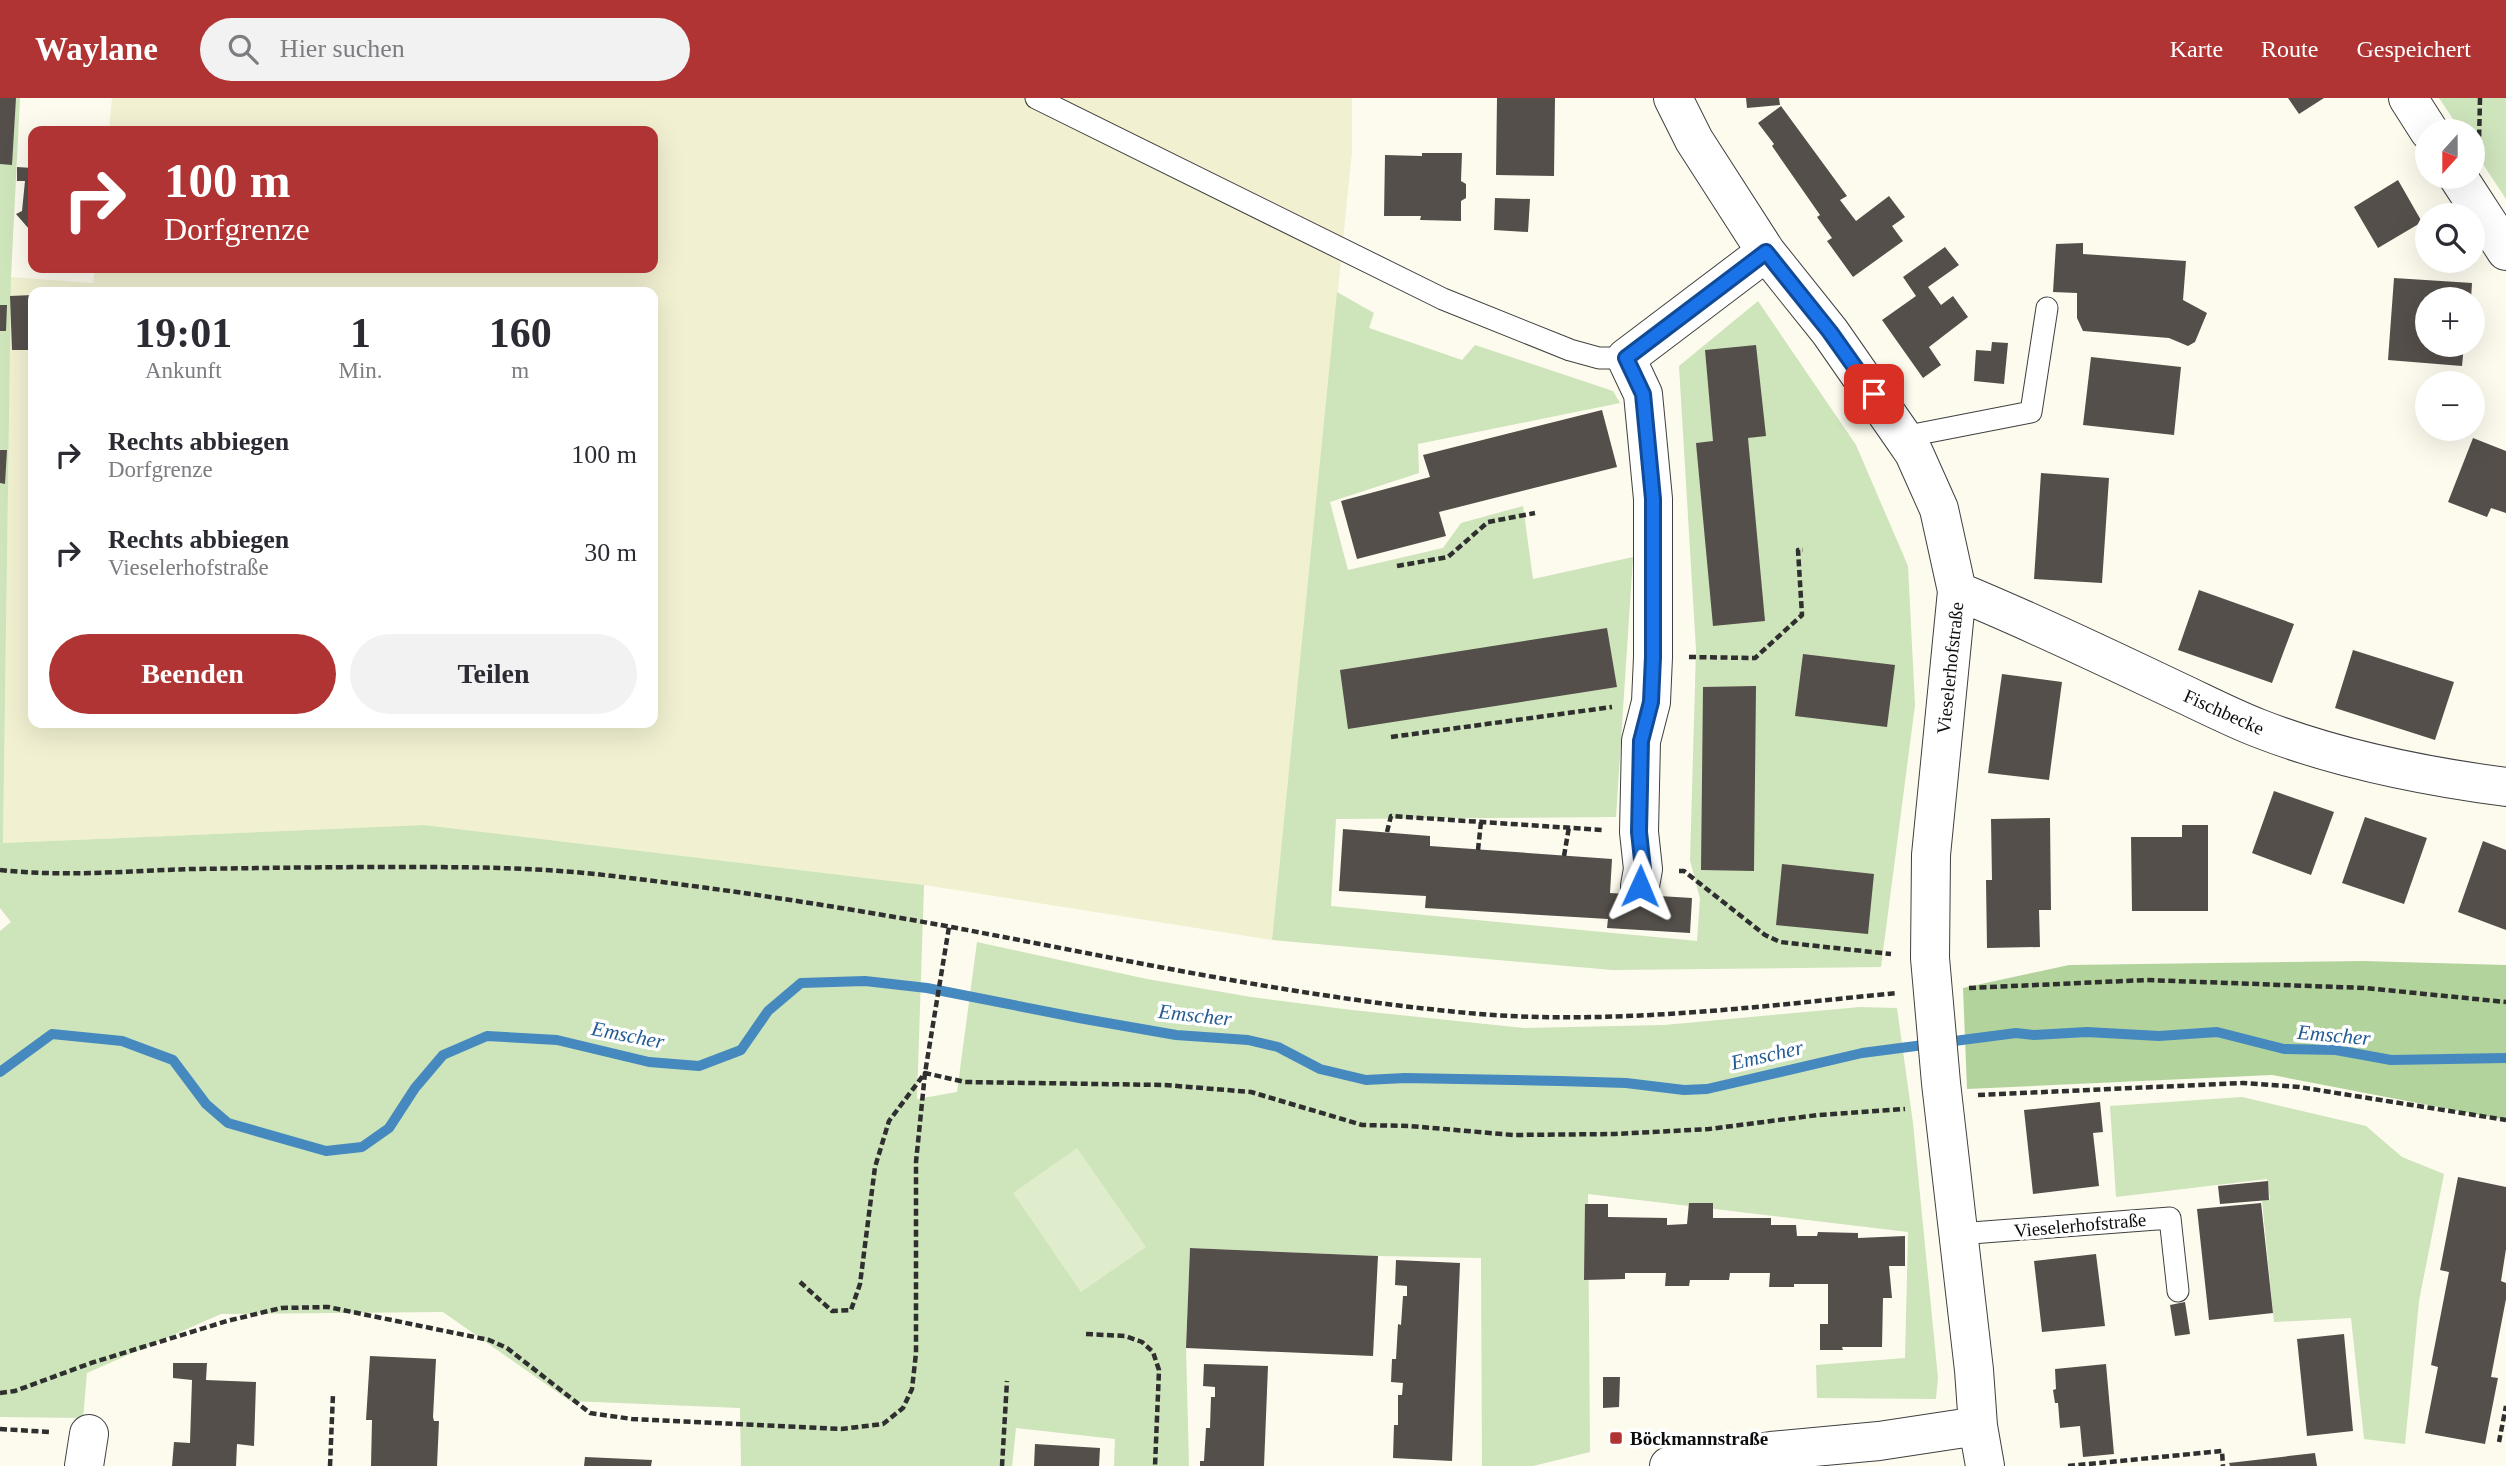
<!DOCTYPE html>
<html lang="de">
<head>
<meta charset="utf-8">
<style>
  body { margin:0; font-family:"Times New Roman",serif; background:#f2f2f3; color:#2b2b33; height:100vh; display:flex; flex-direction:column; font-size:26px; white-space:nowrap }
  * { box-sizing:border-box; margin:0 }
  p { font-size:23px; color:#7c7c81 }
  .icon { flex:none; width:38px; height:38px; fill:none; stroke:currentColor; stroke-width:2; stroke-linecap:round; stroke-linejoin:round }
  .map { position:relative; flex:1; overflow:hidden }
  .sheet { position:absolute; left:28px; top:189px; width:630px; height:441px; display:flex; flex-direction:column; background:#fff; border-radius:14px; box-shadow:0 7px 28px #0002 }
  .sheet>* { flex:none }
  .hud { position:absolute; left:28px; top:28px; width:630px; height:147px; border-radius:14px; box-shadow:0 7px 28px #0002; background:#af3433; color:#fff; overflow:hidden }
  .needle { width:46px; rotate:201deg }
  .buttons { position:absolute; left:2415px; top:21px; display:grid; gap:14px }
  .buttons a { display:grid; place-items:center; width:70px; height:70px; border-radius:50%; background:#fff; box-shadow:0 7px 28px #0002; font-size:35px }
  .pin { position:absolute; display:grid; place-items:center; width:60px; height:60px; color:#fff; margin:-30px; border-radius:14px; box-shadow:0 4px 10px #0006 }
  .me { position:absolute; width:77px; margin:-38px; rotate:1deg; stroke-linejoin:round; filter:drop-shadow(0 0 5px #0008) }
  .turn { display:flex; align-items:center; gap:24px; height:147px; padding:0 21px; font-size:32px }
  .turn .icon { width:91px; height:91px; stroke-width:2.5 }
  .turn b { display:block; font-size:49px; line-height:60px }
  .eta { display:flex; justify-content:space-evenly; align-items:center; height:119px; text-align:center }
  .eta b { font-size:42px; font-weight:700; line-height:49px }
  .cta { display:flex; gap:14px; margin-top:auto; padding:14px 21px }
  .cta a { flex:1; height:80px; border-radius:42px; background:#af3433; color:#fff; font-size:28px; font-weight:700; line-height:80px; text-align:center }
  .cta a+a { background:#f2f2f3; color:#2b2b33 }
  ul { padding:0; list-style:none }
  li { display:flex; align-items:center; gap:21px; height:98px; padding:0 21px }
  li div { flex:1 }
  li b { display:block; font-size:26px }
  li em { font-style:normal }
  header { display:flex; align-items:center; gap:42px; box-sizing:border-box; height:98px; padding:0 35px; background:#af3433; color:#fff }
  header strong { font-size:33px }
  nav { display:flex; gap:38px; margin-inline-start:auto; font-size:24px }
  .search { width:490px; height:63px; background:#f2f2f3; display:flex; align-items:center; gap:18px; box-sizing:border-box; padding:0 24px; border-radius:38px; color:#7c7c81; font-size:26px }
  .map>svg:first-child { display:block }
</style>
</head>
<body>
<header>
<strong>Waylane</strong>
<div class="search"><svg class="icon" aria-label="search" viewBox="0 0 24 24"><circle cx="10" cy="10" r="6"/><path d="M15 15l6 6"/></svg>Hier suchen</div>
<nav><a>Karte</a><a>Route</a><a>Gespeichert</a></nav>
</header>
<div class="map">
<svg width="2506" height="1368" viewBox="0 0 2506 1368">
  <rect width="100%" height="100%" fill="#fdfbee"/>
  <path fill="#f1f0d1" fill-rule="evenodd" d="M 112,0 L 1352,0 L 1352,54 L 1272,842 L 924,787 L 424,727 L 3,745 L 11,179 L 93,185 L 95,170 L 653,170 L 653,33 L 109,33 ZM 33,194 L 653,194 L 653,625 L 33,625 Z"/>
  <path fill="#cee4bb" d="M 0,0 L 20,0 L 11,179 L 3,745 L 424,727 L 924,787 L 917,1001 L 957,994 L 977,844 L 1147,881 L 1251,899 L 1352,912 L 1524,930 L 1664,927 L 1860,909 L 1897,910 L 1913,1025 L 1938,1280 L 1936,1301 L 1817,1300 L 1816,1267 L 1905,1260 L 1908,1134 L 1588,1096 L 1590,1354 L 1533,1368 L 1482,1368 L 1481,1160 L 1378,1158 L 1190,1150 L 1186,1250 L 1189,1368 L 1114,1368 L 1115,1341 L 1016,1330 L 1012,1368 L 741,1368 L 740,1310 L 570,1303 L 443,1214 L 221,1216 L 87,1275 L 83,1320 L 0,1319 L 0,833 L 11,824 L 0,810 Z
    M 2439,0 L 2506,0 L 2506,101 L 2473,51 L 2473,33 L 2461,33 Z
    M 1337,194 L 1374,215 L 1369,230 L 1462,262 L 1475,247 L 1613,293 L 1620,305 L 1418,346 L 1419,375 L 1330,404 L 1348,472 L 1443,450 L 1461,425 L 1523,408 L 1533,481 L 1633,459 L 1616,719 L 1336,721 L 1331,808 L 1697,843 L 1700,801 L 1690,762 L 1696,552 L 1679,268 L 1758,203 L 1856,347 L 1908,468 L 1915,607 L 1881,869 L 1612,872 L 1272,842 Z
    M 2242,999 L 2366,1028 L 2402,1059 L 2444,1076 L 2419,1203 L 2405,1346 L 2364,1341 L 2351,1220 L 2274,1224 L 2262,1103 L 2270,1101 L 2267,1081 L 2116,1099 L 2110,1008 Z"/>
  <path fill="#b2d39c" d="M 2363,863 L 2506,867 L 2506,1022 L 2272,977 L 1967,991 L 1963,890 L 2069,867 Z"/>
  <path fill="#e0edcc" d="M 1077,1050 L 1146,1149 L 1081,1194 L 1013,1095 Z"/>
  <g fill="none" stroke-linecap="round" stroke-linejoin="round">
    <path stroke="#4689bf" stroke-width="10" d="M 0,974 L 52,936 L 122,943 L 173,962 L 206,1006 L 228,1025 L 326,1053 L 362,1049 L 389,1030 L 415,990 L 443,957 L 487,938 L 557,942 L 649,964 L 699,968 L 741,952 L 768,913 L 801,885 L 865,883 L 927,890 L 1079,920 L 1176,937 L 1248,942 L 1278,949 L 1320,971 L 1366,982 L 1405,980 L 1560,983 L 1626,985 L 1684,992 L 1707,991 L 1862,955 L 2016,935 L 2034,937 L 2087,934 L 2159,938 L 2217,934 L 2284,951 L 2336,952 L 2391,962 L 2506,960"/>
  </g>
  <path fill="#544f4a" d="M 0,0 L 16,0 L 12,67 L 0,66 Z
    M 1497,0 L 1555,0 L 1554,78 L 1496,77 Z
    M 1746,0 L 1779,0 L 1780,7 L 1747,10 Z
    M 2288,0 L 2324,0 L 2299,16 Z
    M 1781,8 L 1847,98 L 1840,102 L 1856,123 L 1889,98 L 1905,119 L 1892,128 L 1903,143 L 1853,179 L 1827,143 L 1832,140 L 1817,119 L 1820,117 L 1772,48 L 1774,46 L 1758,25 Z
    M 1422,55 L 1462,55 L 1461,83 L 1466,86 L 1466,100 L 1461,103 L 1461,123 L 1420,122 L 1421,118 L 1384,118 L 1385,57 L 1422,58 Z
    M 17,69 L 33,70 L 33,131 L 29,131 L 16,116 L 22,113 L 25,83 L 17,83 Z
    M 2398,82 L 2422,124 L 2378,150 L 2354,109 Z
    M 1495,100 L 1530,101 L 1528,134 L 1494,132 Z
    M 2083,145 L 2083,156 L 2186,163 L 2183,202 L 2207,215 L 2195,244 L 2188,248 L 2169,240 L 2083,233 L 2077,220 L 2077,195 L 2053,194 L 2056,146 Z
    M 1945,149 L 1959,167 L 1928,189 L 1941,207 L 1953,198 L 1968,219 L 1929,249 L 1941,267 L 1923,280 L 1882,222 L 1916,198 L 1903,179 Z
    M 2394,180 L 2472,185 L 2471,201 L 2427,201 L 2427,247 L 2464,247 L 2462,268 L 2388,262 Z
    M 33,197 L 33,252 L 12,252 L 10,198 Z
    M 0,207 L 7,207 L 6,233 L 0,233 Z
    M 1992,244 L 2008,245 L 2004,286 L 1974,283 L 1976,252 L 1991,253 Z
    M 1756,247 L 1766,338 L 1748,340 L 1765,523 L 1713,528 L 1696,345 L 1713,343 L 1705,252 Z
    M 2091,259 L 2181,269 L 2174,337 L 2083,327 Z
    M 1602,312 L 1617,369 L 1439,414 L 1446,438 L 1357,461 L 1341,403 L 1430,379 L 1423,357 Z
    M 2473,340 L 2506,353 L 2506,415 L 2491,410 L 2487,419 L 2448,404 Z
    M 0,352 L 7,352 L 5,386 L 0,385 Z
    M 2041,375 L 2109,380 L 2102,485 L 2034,481 Z
    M 2199,492 L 2294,526 L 2272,585 L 2178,552 Z
    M 1607,530 L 1617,589 L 1348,631 L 1340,572 Z
    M 2353,552 L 2454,584 L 2435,642 L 2335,610 Z
    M 1803,556 L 1895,567 L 1887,629 L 1795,618 Z
    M 2002,576 L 2062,584 L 2049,682 L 1988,675 Z
    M 1756,588 L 1754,773 L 1701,772 L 1703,589 Z
    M 2274,693 L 2334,714 L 2311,777 L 2252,755 Z
    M 2365,719 L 2427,740 L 2404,806 L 2342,785 Z
    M 2050,720 L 2051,812 L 2039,812 L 2040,849 L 1987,850 L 1986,782 L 1992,782 L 1991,721 Z
    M 2182,727 L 2208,727 L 2208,813 L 2132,813 L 2131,739 L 2182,739 Z
    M 1343,731 L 1430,738 L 1430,748 L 1612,761 L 1610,795 L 1692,800 L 1690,835 L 1607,830 L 1608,821 L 1425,810 L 1426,798 L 1339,793 Z
    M 2483,743 L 2506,752 L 2506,832 L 2458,814 Z
    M 1782,766 L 1874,776 L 1868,836 L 1776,827 Z
    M 2100,1004 L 2103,1034 L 2093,1035 L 2099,1088 L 2033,1096 L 2024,1012 Z
    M 2458,1079 L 2506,1089 L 2506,1151 L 2501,1183 L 2506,1185 L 2506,1201 L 2491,1279 L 2498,1280 L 2485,1346 L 2425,1335 L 2438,1269 L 2431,1267 L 2449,1174 L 2440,1172 Z
    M 2268,1083 L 2269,1102 L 2220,1106 L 2218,1088 Z
    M 1689,1105 L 1713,1105 L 1713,1120 L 1771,1120 L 1771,1127 L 1796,1127 L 1797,1138 L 1817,1138 L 1818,1134 L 1858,1135 L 1858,1140 L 1905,1138 L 1905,1168 L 1889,1168 L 1892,1200 L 1883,1200 L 1882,1249 L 1842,1249 L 1843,1252 L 1820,1252 L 1820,1226 L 1828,1226 L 1828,1186 L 1794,1186 L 1794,1189 L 1769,1189 L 1770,1175 L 1730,1175 L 1729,1182 L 1690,1182 L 1689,1188 L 1665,1188 L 1666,1175 L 1625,1175 L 1625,1181 L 1584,1182 L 1585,1106 L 1608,1106 L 1608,1119 L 1667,1120 L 1667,1127 L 1687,1126 Z
    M 2261,1105 L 2273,1215 L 2209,1222 L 2197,1111 Z
    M 1190,1150 L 1378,1158 L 1373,1258 L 1186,1250 Z
    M 2096,1156 L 2105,1228 L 2042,1234 L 2034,1163 Z
    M 1396,1162 L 1460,1165 L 1452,1363 L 1393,1360 L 1394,1327 L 1398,1327 L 1398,1297 L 1402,1297 L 1403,1285 L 1391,1284 L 1392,1261 L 1396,1261 L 1398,1226 L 1401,1227 L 1403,1198 L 1407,1198 L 1407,1188 L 1395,1187 Z
    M 2185,1204 L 2190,1236 L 2175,1238 L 2170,1207 Z
    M 2344,1236 L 2353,1333 L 2307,1338 L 2297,1241 Z
    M 370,1258 L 436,1261 L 433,1319 L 434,1323 L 439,1323 L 437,1368 L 371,1368 L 372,1322 L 366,1322 Z
    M 173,1265 L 207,1265 L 206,1282 L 256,1284 L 254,1348 L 237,1346 L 236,1368 L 172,1368 L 174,1344 L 190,1345 L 192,1282 L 173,1280 Z
    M 1204,1266 L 1268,1268 L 1264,1368 L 1200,1368 L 1200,1363 L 1204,1363 L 1206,1330 L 1210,1330 L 1211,1299 L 1215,1299 L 1215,1289 L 1203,1288 Z
    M 2106,1266 L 2114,1356 L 2083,1359 L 2080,1328 L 2060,1330 L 2058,1305 L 2055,1305 L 2053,1292 L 2056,1291 L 2055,1271 Z
    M 1603,1279 L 1620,1279 L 1619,1309 L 1603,1310 Z
    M 1035,1346 L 1100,1350 L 1099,1368 L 1034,1368 Z
    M 2315,1355 L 2317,1368 L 2230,1368 L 2229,1365 Z
    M 585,1359 L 652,1362 L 651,1368 L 584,1368 Z"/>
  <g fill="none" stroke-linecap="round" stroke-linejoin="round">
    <g stroke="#404040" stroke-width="23">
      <path id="lane" d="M 1036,0 L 1443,201 L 1570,252 L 1599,260 L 1626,260
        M 1903,339 L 2031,314 L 2047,210
        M 1958,1136 L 2170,1120 L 2178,1193"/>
    </g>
    <g stroke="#404040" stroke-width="40">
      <path id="street" d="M 1673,0 L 1694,42 L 1766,154 L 1830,234 L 1903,339 L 1914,355 L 1939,411 L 1957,493 L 1931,757 L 1930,860 L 1941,985 L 1974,1272 L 1978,1328 L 1985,1368
        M 2408,0 L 2429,33
        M 2458,79 L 2506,153
        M 1957,493 C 2031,523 2103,558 2175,592 C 2203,605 2230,619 2258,630 C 2337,661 2422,678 2506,689
        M 1640,788 L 1643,771 L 1639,734 L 1641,643 L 1651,604 L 1653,559 L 1653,401 L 1643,296 L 1626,260 L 1766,154
        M 84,1368 L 89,1336
        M 1669,1368 L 1771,1353 L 1879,1343 L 1978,1328"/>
    </g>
    <path stroke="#2f2f2f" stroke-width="4.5" stroke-dasharray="7 3.5" stroke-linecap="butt" d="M 2480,0 L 2479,44 L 2481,47
      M 1397,468 L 1448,459 L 1488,424 L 1535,415
      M 1689,559 L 1755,560 L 1802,517 L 1798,452 L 1803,452
      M 1391,639 L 1612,609
      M 1387,734 L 1391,718 L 1603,732
      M 1478,752 L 1481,724
      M 1564,758 L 1569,729
      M 0,772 C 63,779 128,773 192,771 C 259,770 326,769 393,769 C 460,769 528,769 595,776 C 712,789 829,807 946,828 C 1116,860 1285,897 1457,914 C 1603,929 1752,909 1897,895
      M 1679,773 L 1684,773 L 1765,837 L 1780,844 L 1891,856
      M 1969,890 L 2147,882 L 2365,890 L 2506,904
      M 1978,997 L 2243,985 L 2299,989 L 2506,1022
      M 800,1184 L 832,1213 L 851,1212 L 860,1186 L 875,1069 L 889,1023 L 925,975 L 965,984 L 1165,987 L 1251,994 L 1362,1027 L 1410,1028 L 1513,1037 L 1615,1036 L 1709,1031 L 1818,1017 L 1905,1011
      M 1086,1236 L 1125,1238 L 1142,1244 L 1153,1254 L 1159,1272 L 1155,1368
      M 0,1295 L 15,1293 L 91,1265 L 227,1223 L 281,1210 L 328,1209 L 489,1242 L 507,1250 L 590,1315 L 632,1321 L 841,1331 L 883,1326 L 903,1310 L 912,1291 L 916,1255 L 916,1064 L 925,975 L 949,829
      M 0,1331 L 50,1334
      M 2499,1344 L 2506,1308
      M 330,1368 L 333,1296
      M 1002,1368 L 1007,1283
      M 2068,1368 L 2222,1353 L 2223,1368"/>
    <use href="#lane" stroke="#fff" stroke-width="21"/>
    <use href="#street" stroke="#fff" stroke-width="38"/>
  </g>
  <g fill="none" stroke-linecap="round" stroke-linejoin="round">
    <g stroke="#114b97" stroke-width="18">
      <path id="route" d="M 1640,788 L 1643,771 L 1639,734 L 1641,643 L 1651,604 L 1653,559 L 1653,401 L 1643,296 L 1626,260 L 1766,154 L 1830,234 L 1874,296"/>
    </g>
    <use href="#route" stroke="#1a73e8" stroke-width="12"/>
  </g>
  <rect fill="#af3433" stroke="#fff" stroke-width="2.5" x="1609" y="1333" width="14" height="14" rx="3.5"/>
  <g text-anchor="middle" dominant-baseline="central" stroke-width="7" stroke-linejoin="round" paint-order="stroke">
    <g font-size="19" fill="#0d0d0d" stroke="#fff">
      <text transform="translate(1950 570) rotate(-84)">Vieselerhofstraße</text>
      <text transform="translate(2224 614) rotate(24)">Fischbecke</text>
      <text transform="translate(2080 1127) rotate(-5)">Vieselerhofstraße</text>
    </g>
    <g font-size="19" font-weight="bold" fill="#0d0d0d" stroke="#fff" text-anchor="start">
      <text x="1630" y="1340">Böckmannstraße</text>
    </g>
    <g font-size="21" font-style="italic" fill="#235b92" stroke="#fff">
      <text transform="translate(1195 917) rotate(6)">Emscher</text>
      <text transform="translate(628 937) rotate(11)">Emscher</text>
      <text transform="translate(2334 937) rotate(5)">Emscher</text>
      <text transform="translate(1767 957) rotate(-13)">Emscher</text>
    </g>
  </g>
</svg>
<div class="buttons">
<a><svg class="needle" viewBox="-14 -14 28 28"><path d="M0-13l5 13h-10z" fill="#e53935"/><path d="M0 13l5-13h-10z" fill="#7c7c81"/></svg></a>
<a><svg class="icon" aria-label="search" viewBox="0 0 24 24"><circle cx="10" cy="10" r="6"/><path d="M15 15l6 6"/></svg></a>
<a>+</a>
<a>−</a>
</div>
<div class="pin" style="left:1874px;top:296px;background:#d93025"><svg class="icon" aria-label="arrive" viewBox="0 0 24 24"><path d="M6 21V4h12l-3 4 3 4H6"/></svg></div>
<svg class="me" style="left:1640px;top:788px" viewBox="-20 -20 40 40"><path d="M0-17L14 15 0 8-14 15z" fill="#1a73e8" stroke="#fff" stroke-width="4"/></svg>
<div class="hud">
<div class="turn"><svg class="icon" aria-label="right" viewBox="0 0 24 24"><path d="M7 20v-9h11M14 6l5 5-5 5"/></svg><div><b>100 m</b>Dorfgrenze</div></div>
</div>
<section class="sheet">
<div class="eta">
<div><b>19:01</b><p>Ankunft</p></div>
<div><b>1</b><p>Min.</p></div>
<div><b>160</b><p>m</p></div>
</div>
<ul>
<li><svg class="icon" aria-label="right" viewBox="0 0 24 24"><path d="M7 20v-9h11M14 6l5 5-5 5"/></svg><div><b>Rechts abbiegen</b><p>Dorfgrenze</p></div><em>100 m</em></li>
<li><svg class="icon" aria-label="right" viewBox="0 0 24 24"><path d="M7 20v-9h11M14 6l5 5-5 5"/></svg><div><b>Rechts abbiegen</b><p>Vieselerhofstraße</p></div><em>30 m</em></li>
</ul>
<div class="cta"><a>Beenden</a><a>Teilen</a></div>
</section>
</div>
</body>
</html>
